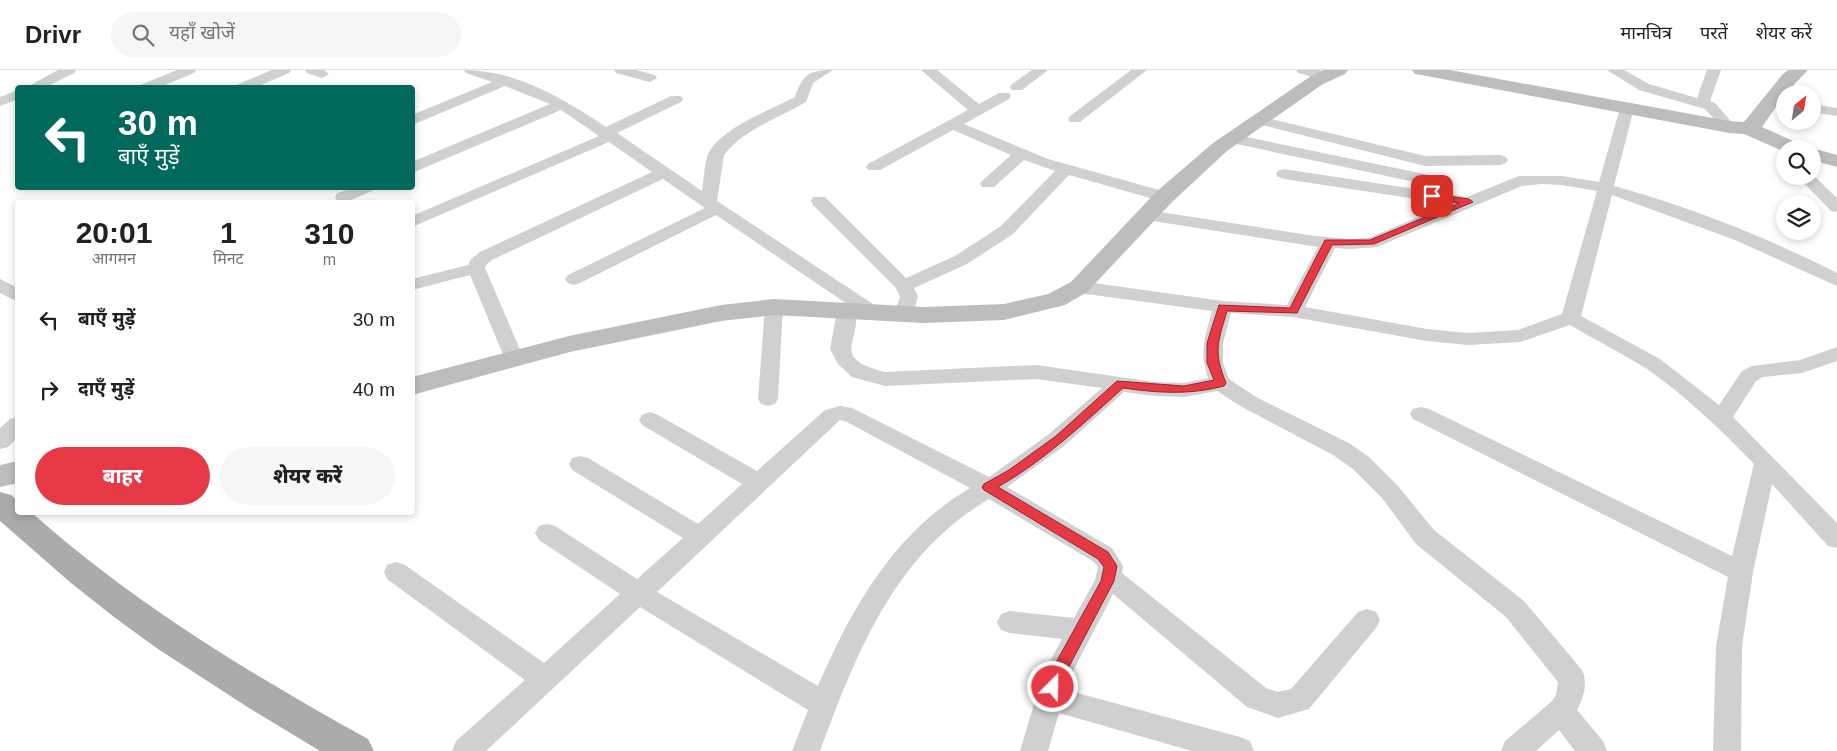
<!DOCTYPE html>
<html lang="hi">
<head>
<meta charset="utf-8">
<style>
  body { margin:0; font-family:Arial,"Noto Sans Devanagari",sans-serif; background:#f6f6f6; color:#202124; height:100vh; display:flex; flex-direction:column; font-size:19px; white-space:nowrap }
  * { box-sizing:border-box; margin:0 }
  p { font-size:16px; color:#757577 }
  .icon { flex:none; width:28px; height:28px; fill:none; stroke:currentColor; stroke-width:2; stroke-linecap:round; stroke-linejoin:round }
  .map { position:relative; flex:1; overflow:hidden }
  .drawer { position:absolute; left:15px; top:130px; width:400px; height:315px; display:flex; flex-direction:column; background:#fff; border-radius:5px; box-shadow:0 2px 8px #0003 }
  .drawer>* { flex:none }
  .guide { position:absolute; left:15px; top:15px; width:400px; height:105px; border-radius:5px; box-shadow:0 2px 8px #0003; background:#00695c; color:#fff; overflow:hidden }
  .needle { width:32px; rotate:30deg }
  .buttons { position:absolute; left:1776px; top:15px; display:grid; gap:10px }
  .buttons a { display:grid; place-items:center; width:45px; height:45px; border-radius:50%; background:#fff; box-shadow:0 2px 8px #0003; font-size:25px }
  .pin { position:absolute; display:grid; place-items:center; width:42px; height:42px; color:#fff; margin:-21px; border-radius:10px; box-shadow:0 2px 8px #0006 }
  .me { position:absolute; width:55px; margin:-28px; rotate:23deg; stroke-linejoin:round; filter:drop-shadow(0 0 4px #0008) }
  .turn { display:flex; align-items:center; gap:18px; height:105px; padding:0 20px; font-size:22px }
  .turn .icon { width:65px; height:65px; stroke-width:2.5 }
  .turn b { display:block; font-size:35px; line-height:42px }
  .eta { display:flex; justify-content:space-evenly; align-items:center; height:85px; text-align:center }
  .eta b { font-size:30px; font-weight:800; line-height:35px }
  .primary-button { display:flex; gap:10px; margin-top:auto; padding:10px 20px }
  .primary-button a { flex:1; height:58px; border-radius:30px; background:#e63946; color:#fff; font-size:20px; font-weight:800; line-height:58px; text-align:center }
  .primary-button a+a { background:#f6f6f6; color:#202124 }
  ul { padding:0; list-style:none }
  li { display:flex; align-items:center; gap:15px; height:70px; padding:0 20px }
  li div { flex:1 }
  li b { display:block; font-size:19px }
  li em { font-style:normal }
  header { display:flex; align-items:center; gap:30px; box-sizing:border-box; height:70px; padding:0 25px; background:#fff; border-bottom:1px solid #e0e0e0 }
  header strong { font-size:24px }
  nav { display:flex; gap:28px; margin-inline-start:auto; font-size:18px }
  .search { width:350px; height:45px; background:#f6f6f6; display:flex; align-items:center; gap:12px; box-sizing:border-box; padding:0 18px; border-radius:28px; color:#757577; font-size:19px }
  .map>svg:first-child { display:block }
</style>
</head>
<body>
<header>
<strong>Drivr</strong>
<div class="search"><svg class="icon" aria-label="search" viewBox="0 0 24 24"><circle cx="10" cy="10" r="6"/><path d="M15 15l6 6"/></svg>यहाँ खोजें</div>
<nav><a>मानचित्र</a><a>परतें</a><a>शेयर करें</a></nav>
</header>
<div class="map">
<svg width="1837" height="681" viewBox="0 0 1837 681">
  <rect width="100%" height="100%" fill="#fff"/>
  <g fill="none" stroke-linecap="round" stroke-linejoin="round">
    <path fill="#d0d0d0" fill-rule="evenodd" d="M 58,0 L 76,0 L 74,3 L 44,18 L 25,18 Z
      M 177,0 L 196,0 L 194,3 L 158,18 L 138,18 L 140,15 Z
      M 272,0 L 291,0 L 289,3 L 254,18 L 234,18 L 236,15 Z
      M 305,0 L 324,0 L 329,4 L 322,8 L 307,3 Z
      M 464,0 C 516,0 564,29 606,57 L 671,26 L 681,26 L 683,29 L 681,32 L 617,63 L 702,121 C 704,110 704,92 709,82 C 725,56 769,41 795,27 C 803,4 809,0 833,0 L 813,13 L 806,32 C 779,48 744,59 724,85 L 717,131 L 879,238 L 882,242 L 879,246 L 872,248 L 856,240 C 860,274 830,288 885,302 L 1036,295 L 1155,312 L 1184,313 L 1208,308 C 1199,282 1205,267 1212,241 L 1079,223 L 1072,221 L 1070,217 L 1072,213 L 1079,211 L 1223,231 L 1287,235 L 1318,177 L 1147,150 L 1141,149 L 1139,145 L 1141,141 L 1147,140 L 1315,166 L 1349,169 L 1368,168 L 1450,134 L 1284,109 L 1278,107 L 1276,104 L 1278,101 L 1284,99 L 1467,127 L 1519,106 L 1562,106 L 1599,112 L 1620,38 L 1622,35 L 1632,35 L 1634,38 L 1614,116 C 1691,137 1766,167 1837,203 L 1837,216 L 1735,170 L 1612,125 L 1581,246 L 1660,289 L 1719,335 L 1742,301 L 1752,296 L 1800,290 L 1837,277 L 1837,291 L 1802,303 L 1763,307 L 1756,311 L 1733,347 L 1837,453 L 1837,478 L 1828,476 L 1772,414 L 1753,502 L 1742,576 L 1741,681 L 1713,681 L 1716,576 L 1728,507 L 1413,349 L 1410,344 L 1413,339 L 1421,337 L 1429,339 L 1732,486 L 1754,394 C 1721,360 1686,326 1647,299 C 1622,283 1595,270 1570,255 L 1520,272 L 1468,275 L 1427,271 L 1293,247 L 1231,243 L 1223,273 L 1223,293 L 1229,309 L 1256,327 L 1349,373 L 1369,387 L 1398,416 L 1434,460 L 1524,531 L 1582,600 C 1588,613 1584,627 1577,640 L 1603,671 L 1607,681 L 1575,681 L 1559,660 L 1536,681 L 1501,681 L 1505,671 L 1551,632 L 1556,625 L 1558,612 L 1506,547 L 1416,474 L 1382,428 L 1353,399 L 1333,385 L 1242,337 L 1217,321 L 1184,327 L 1155,326 L 1124,322 L 1064,376 L 1007,417 L 1112,478 L 1123,496 L 1122,503 L 1266,618 L 1278,622 L 1291,619 L 1358,542 L 1367,539 L 1376,542 L 1380,550 L 1376,558 L 1309,639 L 1278,648 L 1247,637 L 1113,524 L 1069,609 L 1066,620 L 1240,667 L 1250,671 L 1254,681 L 1192,681 L 1059,643 L 1048,681 L 1020,681 L 1042,607 L 1062,569 L 1010,563 L 1001,560 L 997,552 L 1001,544 L 1010,541 L 1074,548 L 1095,510 L 1098,497 L 1094,492 L 989,429 C 894,485 857,582 820,681 L 792,681 L 808,640 L 640,537 L 486,681 L 452,681 L 456,671 L 525,610 L 387,509 L 384,502 L 387,495 L 396,492 L 405,495 L 544,593 L 620,524 L 539,470 L 535,463 L 539,456 L 547,454 L 555,456 L 637,509 L 683,468 L 572,400 L 569,394 L 572,388 L 580,386 L 588,388 L 698,454 L 742,414 L 642,355 L 639,350 L 642,345 L 650,342 L 658,345 L 757,401 L 825,340 L 840,336 L 852,338 L 989,407 L 1049,364 L 1102,318 L 1036,309 L 885,316 L 852,307 L 838,294 L 830,279 L 837,241 L 840,237 L 850,236 L 716,145 L 580,213 L 574,215 L 568,213 L 565,209 L 568,205 L 705,138 L 663,109 L 492,190 L 486,195 L 485,198 L 524,289 L 521,294 L 514,296 L 507,294 L 470,205 L 412,220 L 412,209 L 468,195 L 471,189 L 480,182 L 652,102 L 609,72 L 412,157 L 412,146 L 599,66 L 561,40 L 412,103 L 412,92 L 550,34 L 505,16 L 412,55 L 412,45 L 492,12 L 466,3 ZM 1541,114 L 1562,115 L 1597,121 L 1562,244 L 1518,260 L 1468,263 L 1427,259 L 1305,237 L 1335,178 L 1349,179 L 1377,177 L 1522,116 ZM 840,350 L 847,352 L 970,418 C 894,463 852,537 818,616 L 657,522 Z
      M 614,0 L 636,0 L 655,5 L 657,8 L 650,12 L 616,3 Z
      M 921,0 L 937,0 L 979,34 L 999,23 L 1009,23 L 1011,26 L 1009,29 L 964,54 L 1048,89 L 1170,123 L 1172,127 L 1170,131 L 1164,132 L 1069,105 L 1013,164 L 967,194 L 914,218 L 918,227 L 911,248 L 904,250 L 897,248 L 894,244 L 900,227 L 896,218 L 813,135 L 811,131 L 813,127 L 825,127 L 906,208 L 955,186 L 1001,156 L 1055,101 L 1024,90 L 994,117 L 982,117 L 980,114 L 982,111 L 1011,85 L 953,60 L 880,100 L 868,100 L 866,97 L 868,94 L 968,40 Z
      M 1032,0 L 1048,0 L 1022,20 L 1012,20 L 1010,17 L 1012,14 Z
      M 1131,0 L 1147,0 L 1080,52 L 1070,52 L 1068,49 L 1070,46 Z
      M 1296,0 L 1319,0 L 1330,3 L 1332,6 L 1325,10 L 1298,3 Z
      M 1607,0 L 1624,0 L 1649,14 L 1697,28 L 1707,0 L 1721,0 L 1710,31 L 1715,33 L 1736,57 L 1734,60 L 1724,60 L 1705,39 L 1639,20 Z
      M 18,20 L 18,29 L 0,36 L 0,27 Z
      M 1771,28 L 1785,30 L 1785,38 L 1766,35 L 1764,32 L 1766,29 Z
      M 1812,34 L 1837,38 L 1837,46 L 1812,42 Z
      M 1259,46 L 1425,86 L 1500,85 L 1506,87 L 1508,90 L 1506,93 L 1500,95 L 1425,96 L 1254,53 L 1252,50 L 1254,47 Z
      M 1232,64 L 1429,105 L 1435,107 L 1437,110 L 1435,113 L 1429,115 L 1227,72 L 1224,69 L 1227,66 Z
      M 1812,104 L 1837,128 L 1837,142 L 1831,141 L 1797,106 L 1812,106 Z
      M 353,118 L 374,118 L 372,121 L 349,131 L 337,131 L 335,127 L 337,123 Z
      M 0,209 L 18,218 L 18,232 L 0,223 Z
      M 774,231 L 781,233 L 783,237 L 778,329 L 775,334 L 768,336 L 761,334 L 758,329 L 765,237 L 767,233 Z
      M 18,347 L 18,367 L 8,377 L 0,379 L 0,358 L 10,349 Z"/>
    <path fill="#bdbdbd" fill-rule="evenodd" d="M 1324,0 L 1348,0 L 1345,4 L 1323,14 L 1227,81 L 1172,132 L 1087,222 L 1065,235 L 1004,250 L 924,253 L 774,245 L 721,251 L 570,282 L 412,325 L 412,307 L 569,266 L 721,235 L 774,229 L 924,237 L 1004,234 L 1048,224 L 1071,212 L 1156,122 L 1213,73 L 1311,6 Z
      M 1412,0 L 1450,0 L 1729,51 L 1744,52 L 1782,5 L 1788,0 L 1808,0 L 1785,24 L 1762,57 L 1802,75 L 1805,79 L 1785,79 L 1785,82 L 1744,64 L 1729,63 L 1421,5 L 1415,4 Z
      M 1812,78 L 1837,85 L 1837,97 L 1812,90 L 1812,79 L 1809,79 Z
      M 18,391 L 18,413 L 0,417 L 0,395 Z"/>
    <path fill="#ababab" fill-rule="evenodd" d="M 0,422 L 11,425 L 18,431 L 18,442 L 31,442 C 133,533 249,603 368,669 L 374,681 L 320,681 L 249,638 L 158,579 L 114,547 L 71,513 L 0,451 Z"/>
  </g>
  <path fill="#e63946" stroke="#96252e" d="M 1432,124 L 1469,129 L 1473,132 L 1374,174 L 1332,175 L 1297,243 L 1227,241 C 1218,272 1213,281 1226,313 L 1224,316 C 1190,325 1158,323 1123,318 C 1083,354 1045,390 998,417 L 1108,482 L 1117,496 L 1114,511 L 1063,608 L 1058,622 L 1053,624 L 1047,622 L 1045,617 L 1048,607 L 1101,511 L 1104,497 L 1098,489 L 984,420 L 982,417 L 984,414 L 1009,400 L 1056,366 L 1117,311 L 1184,316 L 1214,310 L 1207,293 L 1207,273 L 1219,235 L 1290,238 L 1325,170 L 1370,170 L 1459,133 L 1429,128 L 1428,126 Z"/>
</svg>
<div class="buttons">
<a><svg class="needle" viewBox="-14 -14 28 28"><path d="M0-13l5 13h-10z" fill="#e53935"/><path d="M0 13l5-13h-10z" fill="#757577"/></svg></a>
<a><svg class="icon" aria-label="search" viewBox="0 0 24 24"><circle cx="10" cy="10" r="6"/><path d="M15 15l6 6"/></svg></a>
<a><svg class="icon" aria-label="layers" viewBox="0 0 24 24"><path d="M12 4l9 5-9 5-9-5zM3 14l9 5 9-5"/></svg></a>
</div>
<div class="pin" style="left:1432px;top:126px;background:#d93025"><svg class="icon" aria-label="arrive" viewBox="0 0 24 24"><path d="M6 21V4h12l-3 4 3 4H6"/></svg></div>
<svg class="me" style="left:1053px;top:617px" viewBox="-20 -20 40 40"><circle r="17" fill="#e63946" stroke="#fff" stroke-width="3"/><path d="M0-11L8 9 0 5-8 9z" fill="#fff"/></svg>
<div class="guide">
<div class="turn"><svg class="icon" aria-label="left" viewBox="0 0 24 24"><path d="M17 20v-9H6M10 6l-5 5 5 5"/></svg><div><b>30 m</b>बाएँ मुड़ें</div></div>
</div>
<section class="drawer">
<div class="eta">
<div><b>20:01</b><p>आगमन</p></div>
<div><b>1</b><p>मिनट</p></div>
<div><b>310</b><p>m</p></div>
</div>
<ul>
<li><svg class="icon" aria-label="left" viewBox="0 0 24 24"><path d="M17 20v-9H6M10 6l-5 5 5 5"/></svg><div><b>बाएँ मुड़ें</b></div><em>30 m</em></li>
<li><svg class="icon" aria-label="right" viewBox="0 0 24 24"><path d="M7 20v-9h11M14 6l5 5-5 5"/></svg><div><b>दाएँ मुड़ें</b></div><em>40 m</em></li>
</ul>
<div class="primary-button"><a>बाहर</a><a>शेयर करें</a></div>
</section>
</div>
</body>
</html>
